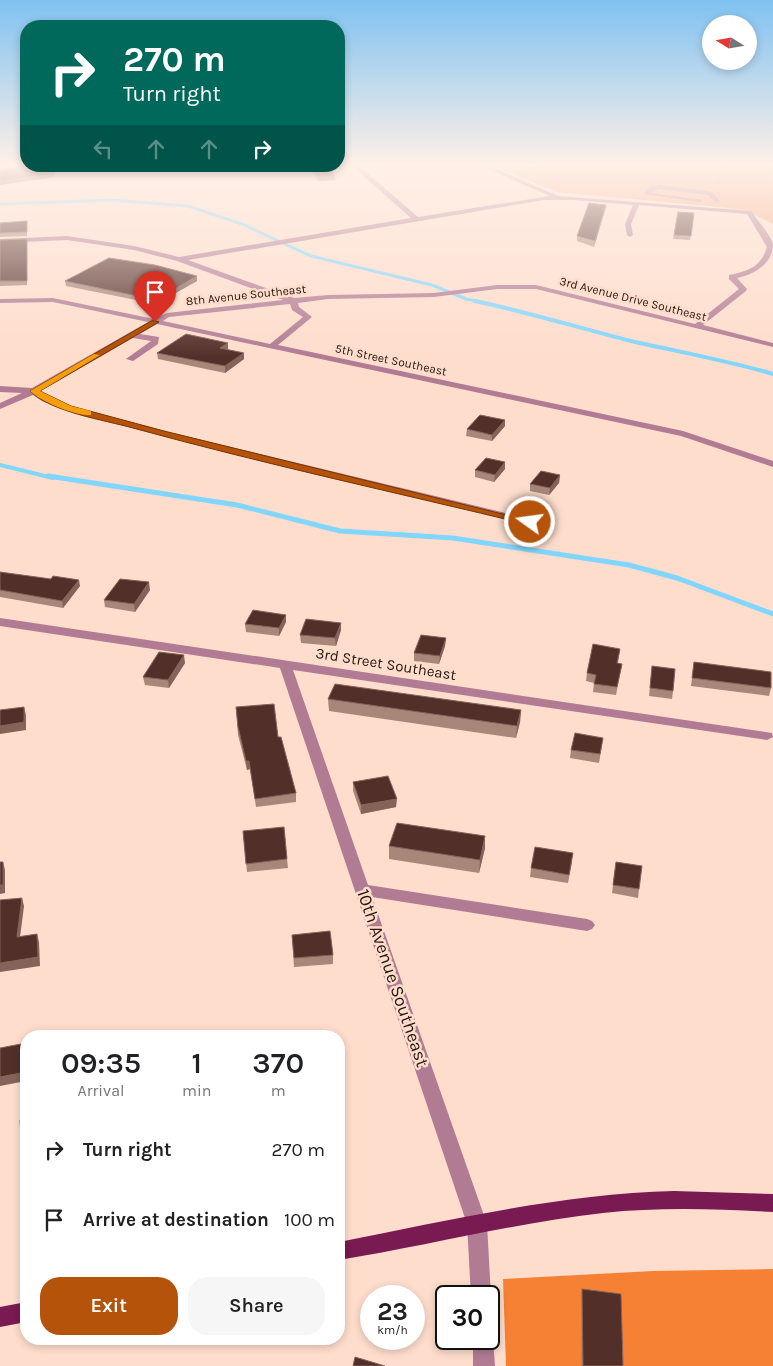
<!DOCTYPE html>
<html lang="en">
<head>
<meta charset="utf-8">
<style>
  body { margin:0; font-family:Karla,sans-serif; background:#f6f6f6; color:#202124; height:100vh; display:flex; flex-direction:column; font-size:19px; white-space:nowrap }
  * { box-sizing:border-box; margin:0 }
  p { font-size:16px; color:#757577 }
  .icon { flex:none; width:28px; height:28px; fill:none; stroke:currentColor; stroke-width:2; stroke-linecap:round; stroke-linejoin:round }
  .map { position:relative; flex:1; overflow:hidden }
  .drawer { position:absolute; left:20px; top:1030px; width:325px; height:315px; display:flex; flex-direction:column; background:#fff; border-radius:20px; box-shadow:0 2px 8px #0003 }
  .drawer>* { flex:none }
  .hud { position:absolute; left:20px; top:20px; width:325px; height:152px; border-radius:20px; box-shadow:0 2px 8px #0003; background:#00695c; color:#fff; overflow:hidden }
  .needle { width:32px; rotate:281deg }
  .fabs { position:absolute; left:702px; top:15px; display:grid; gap:10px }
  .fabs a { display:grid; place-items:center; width:55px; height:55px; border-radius:50%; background:#fff; box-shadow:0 2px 8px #0003; font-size:25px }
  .speed { position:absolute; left:360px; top:1285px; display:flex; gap:10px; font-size:25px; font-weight:700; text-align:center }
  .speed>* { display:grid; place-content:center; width:65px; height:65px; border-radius:50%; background:#fff; box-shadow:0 2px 8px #0003; line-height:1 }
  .speed small { font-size:12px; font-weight:400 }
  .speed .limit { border:2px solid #111; border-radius:8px; background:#fff; color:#111 }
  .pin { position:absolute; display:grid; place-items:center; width:42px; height:42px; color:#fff; margin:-51px -21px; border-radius:50% 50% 50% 0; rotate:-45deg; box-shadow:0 0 5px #0007 }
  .pin .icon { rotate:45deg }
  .me { position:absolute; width:55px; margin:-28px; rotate:284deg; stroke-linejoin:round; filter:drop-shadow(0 0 4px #0008) }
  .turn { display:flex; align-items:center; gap:18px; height:105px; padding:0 20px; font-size:22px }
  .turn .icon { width:65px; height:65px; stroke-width:2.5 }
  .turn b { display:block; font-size:35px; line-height:42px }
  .lanes { display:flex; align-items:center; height:48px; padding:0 20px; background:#0003; justify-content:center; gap:25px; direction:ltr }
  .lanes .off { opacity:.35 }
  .eta { display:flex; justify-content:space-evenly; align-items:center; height:85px; text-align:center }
  .eta b { font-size:30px; font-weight:600; line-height:35px }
  .action { display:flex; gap:10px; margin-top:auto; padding:10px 20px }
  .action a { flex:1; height:58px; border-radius:20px; background:#b45309; color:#fff; font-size:20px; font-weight:600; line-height:58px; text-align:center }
  .action a+a { background:#f6f6f6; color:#202124 }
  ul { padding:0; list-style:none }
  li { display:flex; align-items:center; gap:15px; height:70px; padding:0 20px }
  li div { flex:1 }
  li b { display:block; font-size:19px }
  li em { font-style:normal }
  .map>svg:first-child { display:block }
</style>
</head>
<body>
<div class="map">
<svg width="773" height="1366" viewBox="0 0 773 1366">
  <rect width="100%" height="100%" fill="#feddcc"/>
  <path fill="#f1a77e" d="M 540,165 L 773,165 L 773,224 L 745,210 L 729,208 L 557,192 L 508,172 Z"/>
  <path fill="#f68135" d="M 773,1269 L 773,1366 L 506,1366 L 503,1279 L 653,1271 Z"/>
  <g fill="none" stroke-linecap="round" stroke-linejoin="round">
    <path stroke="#81d6fe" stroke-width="3" d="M 0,204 L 112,200 L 188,206 L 242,224 L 311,256 L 432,285 L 466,299 L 481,302"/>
    <path stroke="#81d6fe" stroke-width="4" d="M 475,301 C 528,312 579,328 631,341 C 679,352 726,360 773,374
      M 0,465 L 53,478"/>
    <path stroke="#81d6fe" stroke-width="5" d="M 48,476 L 237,505 L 340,531 L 453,538 L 629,565 L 677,578 L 773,614"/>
    <path stroke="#9a8275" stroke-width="2" stroke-dasharray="1 2" stroke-linecap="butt" d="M 523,170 L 544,165
      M 717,185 L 726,165"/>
    <path fill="#b17b94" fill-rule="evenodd" d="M 26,165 L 37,166 L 0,173 L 0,169 Z
      M 351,165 L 358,165 L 418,217 L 550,196 L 479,165 L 488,165 L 558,196 L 751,211 C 758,221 769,233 773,244 C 773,265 752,275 737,278 L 747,289 L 746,291 L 703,325 L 773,343 L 773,347 L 536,289 L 497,289 L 434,297 L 328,299 L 298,303 L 299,307 L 312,317 L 278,345 L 683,431 L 773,461 L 773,467 L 681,436 L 157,324 L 140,334 L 159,337 L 158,344 L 133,361 L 126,359 L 151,341 L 133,338 L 40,391 L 48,397 L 71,406 L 164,431 L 531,519 L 536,522 L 531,525 L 159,435 L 65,410 L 42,401 L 33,395 L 0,409 L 0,403 L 22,393 L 0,392 L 0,386 L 32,388 L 148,322 L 53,302 L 0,303 L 0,299 L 53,298 L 154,319 L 167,313 L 283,300 L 177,261 L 134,250 L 67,240 L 0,243 L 0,239 L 67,236 L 134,246 L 179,257 L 411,218 ZM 544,200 L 575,200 L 633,205 L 625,224 L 627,235 L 630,237 L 633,235 L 631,224 L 639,205 L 747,214 L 767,247 C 761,267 749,271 729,275 L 729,279 L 739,289 L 695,324 L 536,285 L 497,285 L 434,293 L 328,295 L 294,298 L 188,260 ZM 290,304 L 292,310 L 303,317 L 270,344 L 163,321 L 169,317 Z
      M 659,185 L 712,192 L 720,201 L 715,202 L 708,195 L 659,189 L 651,193 L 703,200 L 700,202 L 644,194 L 648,188 Z
      M 0,618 L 772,733 L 773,737 L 767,740 L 293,670 L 368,885 L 587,919 L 592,921 L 595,925 L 592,929 L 587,931 L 372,897 L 487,1224 L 491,1296 L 489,1302 L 489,1296 L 471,1296 L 467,1224 L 280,668 L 0,626 Z
      M 489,1331 L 493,1339 L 495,1366 L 473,1366 L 473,1339 L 489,1339 Z"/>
    <path fill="#7a1a52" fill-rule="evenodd" d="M 674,1191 L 773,1194 L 773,1212 C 716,1209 660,1207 603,1213 C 514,1223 427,1246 339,1260 L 339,1242 C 450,1220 561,1194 674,1191 Z
      M 26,1302 L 26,1322 L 0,1327 L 0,1307 Z"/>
  </g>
  <path fill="#a8867a" d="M 493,165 L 500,165 L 500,168 Z
    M 307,166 L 329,166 L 336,180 L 318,181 Z
    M 606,205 L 605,210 L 594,247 L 577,241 L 577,236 Z
    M 678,212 L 694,213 L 690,240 L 673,239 Z
    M 0,223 L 27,225 L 27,236 L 0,237 Z
    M 27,239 L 27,285 L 0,286 L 0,240 Z
    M 65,281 L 197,281 L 156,304 L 66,286 Z
    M 228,349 L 227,350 L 244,359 L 225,373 L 158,359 L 157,353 Z
    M 505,420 L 505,426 L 492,441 L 466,436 L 467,429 Z
    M 505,462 L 505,469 L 494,482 L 475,477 L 475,470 Z
    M 560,475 L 559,483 L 549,495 L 530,491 L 530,484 Z
    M 0,572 L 80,586 L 63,608 L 0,597 Z
    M 150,590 L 135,612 L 105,607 L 104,600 Z
    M 286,615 L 286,622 L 279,636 L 246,632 L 245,624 Z
    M 341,623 L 341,630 L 336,646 L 301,643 L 300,635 Z
    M 446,638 L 445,646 L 439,664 L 414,661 L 414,653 Z
    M 620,649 L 618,663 L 622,664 L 616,695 L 593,692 L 594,683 L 586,681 L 587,673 Z
    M 694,662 L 771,688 L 769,696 L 691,686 Z
    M 185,663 L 169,688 L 145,685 L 143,677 Z
    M 652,666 L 673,691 L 672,699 L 649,696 Z
    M 328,699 L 521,710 L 520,722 L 516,738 L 329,711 Z
    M 236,707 L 278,737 L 296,793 L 296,802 L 256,807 L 250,769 L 247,770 L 238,735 Z
    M 602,746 L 599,763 L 570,758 L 571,750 Z
    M 353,782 L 396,807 L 361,814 L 353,791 Z
    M 243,831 L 287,859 L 288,868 L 247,872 Z
    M 389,846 L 485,848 L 479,873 L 389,859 Z
    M 572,862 L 568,883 L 530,877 L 531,868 Z
    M 616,862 L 639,889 L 638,898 L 612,893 Z
    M 292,935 L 333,955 L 333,964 L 294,967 Z
    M 582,1289 L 623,1366 L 581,1366 L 581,1298 Z"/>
  <path fill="#86635a" d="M 0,165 L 12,165 L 0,167 Z
    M 55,174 L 56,177 L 0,185 L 0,181 Z
    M 335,176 L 336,180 L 318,181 L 318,177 Z
    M 606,205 L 605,210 L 594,247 L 595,241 Z
    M 197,276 L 197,281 L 156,304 L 156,300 Z
    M 228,343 L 228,349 L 220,354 L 220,348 Z
    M 244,353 L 244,359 L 225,373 L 225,366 Z
    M 505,420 L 505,426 L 492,441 L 492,435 Z
    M 505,462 L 505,469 L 494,482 L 495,475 Z
    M 560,475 L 559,483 L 549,495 L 550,488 Z
    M 79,580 L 80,586 L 63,608 L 62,601 Z
    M 149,582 L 150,590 L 135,612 L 134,604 Z
    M 286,615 L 286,622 L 279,636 L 279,628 Z
    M 341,623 L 341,630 L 336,646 L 335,638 Z
    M 446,638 L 445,646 L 439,664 L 440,656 Z
    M 184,655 L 185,663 L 169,688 L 168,680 Z
    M 24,707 L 26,715 L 26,730 L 0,734 L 0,726 Z
    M 521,710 L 520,722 L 516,738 L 517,726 Z
    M 246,761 L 249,761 L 250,769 L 247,770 Z
    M 397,799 L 396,807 L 361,814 L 361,805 Z
    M 485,836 L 485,848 L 479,873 L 480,860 Z
    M 3,862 L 5,870 L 5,893 L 0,894 L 0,885 Z
    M 22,898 L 24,906 L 19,945 L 17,937 Z
    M 37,934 L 39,942 L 40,966 L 0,972 L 0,963 Z
    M 26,1072 L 26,1081 L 0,1086 L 0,1077 Z
    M 26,1134 L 26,1143 L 24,1144 L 21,1135 Z"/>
  <path fill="#532f29" stroke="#86635a" d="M 26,166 L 53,166 L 55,174 L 0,181 L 0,171 Z
    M 310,166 L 329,166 L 335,176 L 318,177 Z
    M 589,203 L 606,205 L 595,241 L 577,236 Z
    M 678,212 L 694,213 L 691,236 L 674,235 Z
    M 27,221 L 27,232 L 0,233 L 0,223 Z
    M 27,239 L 27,281 L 0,281 L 0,240 Z
    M 109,258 L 155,265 L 197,276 L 156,300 L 65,281 Z
    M 186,334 L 228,343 L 220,348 L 244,353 L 225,366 L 157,353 Z
    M 480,415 L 505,420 L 492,435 L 467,429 Z
    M 486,458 L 505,462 L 495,475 L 475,470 Z
    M 541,471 L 560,475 L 550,488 L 530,484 Z
    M 0,572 L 51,579 L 53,576 L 79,580 L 62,601 L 0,590 Z
    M 120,579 L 149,582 L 134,604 L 104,600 Z
    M 253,610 L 286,615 L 279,628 L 245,624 Z
    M 306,619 L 341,623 L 335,638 L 300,635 Z
    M 421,635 L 446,638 L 440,656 L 414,653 Z
    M 593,644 L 620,649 L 617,663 L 622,664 L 617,687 L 594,684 L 596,675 L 587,673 Z
    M 159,652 L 184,655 L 168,680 L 143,677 Z
    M 694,662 L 771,672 L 771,688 L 692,678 Z
    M 652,666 L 675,669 L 673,691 L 650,688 Z
    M 335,684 L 521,710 L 517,726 L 328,699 Z
    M 274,704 L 278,737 L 281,737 L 296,793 L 255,799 L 249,761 L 246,761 L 238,727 L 236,707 Z
    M 24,707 L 24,722 L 0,726 L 0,710 Z
    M 575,733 L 603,738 L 600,754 L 571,750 Z
    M 388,776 L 397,799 L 361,805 L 353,782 Z
    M 397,823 L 485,836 L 480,860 L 389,846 Z
    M 284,827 L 287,859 L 246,864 L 243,831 Z
    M 535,847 L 573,853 L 569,875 L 531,868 Z
    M 0,862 L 3,862 L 3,885 L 0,885 Z
    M 616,862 L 642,866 L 639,889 L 613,885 Z
    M 22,898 L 17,937 L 37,934 L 38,957 L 0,963 L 0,900 Z
    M 330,931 L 333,955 L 294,958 L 292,935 Z
    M 26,1043 L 26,1072 L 0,1077 L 0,1048 Z
    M 26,1119 L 26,1134 L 21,1135 L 20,1120 Z
    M 582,1289 L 621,1294 L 623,1366 L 583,1366 Z
    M 355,1357 L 385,1366 L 353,1366 Z"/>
  <linearGradient id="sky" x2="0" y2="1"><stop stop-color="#7fc2f1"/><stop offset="0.46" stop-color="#fff0e8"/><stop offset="1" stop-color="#fff0e8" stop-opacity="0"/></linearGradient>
  <rect width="773" height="357" fill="url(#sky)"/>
  <path fill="#b45309" stroke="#753606" d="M 153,320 L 159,322 L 40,391 L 71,406 L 164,431 L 535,522 L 530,525 C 398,493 264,464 133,428 C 104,420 51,412 30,391 Z"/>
  <path fill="#f59e0b" d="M 94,354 L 100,355 L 40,391 L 71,406 L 91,411 L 91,415 C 75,416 42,402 30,391 Z"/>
  <g text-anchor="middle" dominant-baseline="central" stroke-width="5" stroke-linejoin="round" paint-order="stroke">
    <g font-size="12" fill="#25170f" stroke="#feddcc">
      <text transform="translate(246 295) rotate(-6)">8th Avenue Southeast</text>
      <text transform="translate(633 299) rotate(14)">3rd Avenue Drive Southeast</text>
      <text transform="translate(391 360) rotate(12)">5th Street Southeast</text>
    </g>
    <g font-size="15" fill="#25170f" stroke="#feddcc">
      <text transform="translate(386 664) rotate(9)">3rd Street Southeast</text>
    </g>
    <g font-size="18" fill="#25170f" stroke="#feddcc">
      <text transform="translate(393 978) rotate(71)">10th Avenue Southeast</text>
    </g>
  </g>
</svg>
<div class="fabs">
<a><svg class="needle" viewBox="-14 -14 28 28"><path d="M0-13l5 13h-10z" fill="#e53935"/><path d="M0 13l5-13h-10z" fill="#757577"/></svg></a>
</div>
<div class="speed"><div>23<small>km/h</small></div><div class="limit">30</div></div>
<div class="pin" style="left:155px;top:322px;background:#d93025"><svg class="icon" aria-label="arrive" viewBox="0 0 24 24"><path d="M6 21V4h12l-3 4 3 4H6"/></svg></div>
<svg class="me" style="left:530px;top:522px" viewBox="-20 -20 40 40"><circle r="17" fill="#b45309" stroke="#fff" stroke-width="3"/><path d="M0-11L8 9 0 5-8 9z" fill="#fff"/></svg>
<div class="hud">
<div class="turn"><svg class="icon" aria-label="right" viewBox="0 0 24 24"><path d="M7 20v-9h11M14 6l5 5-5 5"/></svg><div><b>270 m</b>Turn right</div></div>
<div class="lanes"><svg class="icon off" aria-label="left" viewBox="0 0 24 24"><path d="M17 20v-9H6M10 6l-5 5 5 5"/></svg><svg class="icon off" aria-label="ahead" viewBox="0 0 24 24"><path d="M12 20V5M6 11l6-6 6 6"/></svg><svg class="icon off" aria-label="ahead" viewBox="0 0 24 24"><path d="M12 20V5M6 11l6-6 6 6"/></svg><svg class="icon" aria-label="right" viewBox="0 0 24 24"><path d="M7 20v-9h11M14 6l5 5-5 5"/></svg></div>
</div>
<section class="drawer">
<div class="eta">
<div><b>09:35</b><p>Arrival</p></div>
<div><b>1</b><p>min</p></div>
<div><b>370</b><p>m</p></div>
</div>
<ul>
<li><svg class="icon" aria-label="right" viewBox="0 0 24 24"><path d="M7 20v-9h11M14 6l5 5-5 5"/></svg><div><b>Turn right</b></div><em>270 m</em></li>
<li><svg class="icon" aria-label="arrive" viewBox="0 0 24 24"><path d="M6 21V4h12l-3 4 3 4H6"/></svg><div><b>Arrive at destination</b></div><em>100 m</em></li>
</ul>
<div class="action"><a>Exit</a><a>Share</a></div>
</section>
</div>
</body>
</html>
